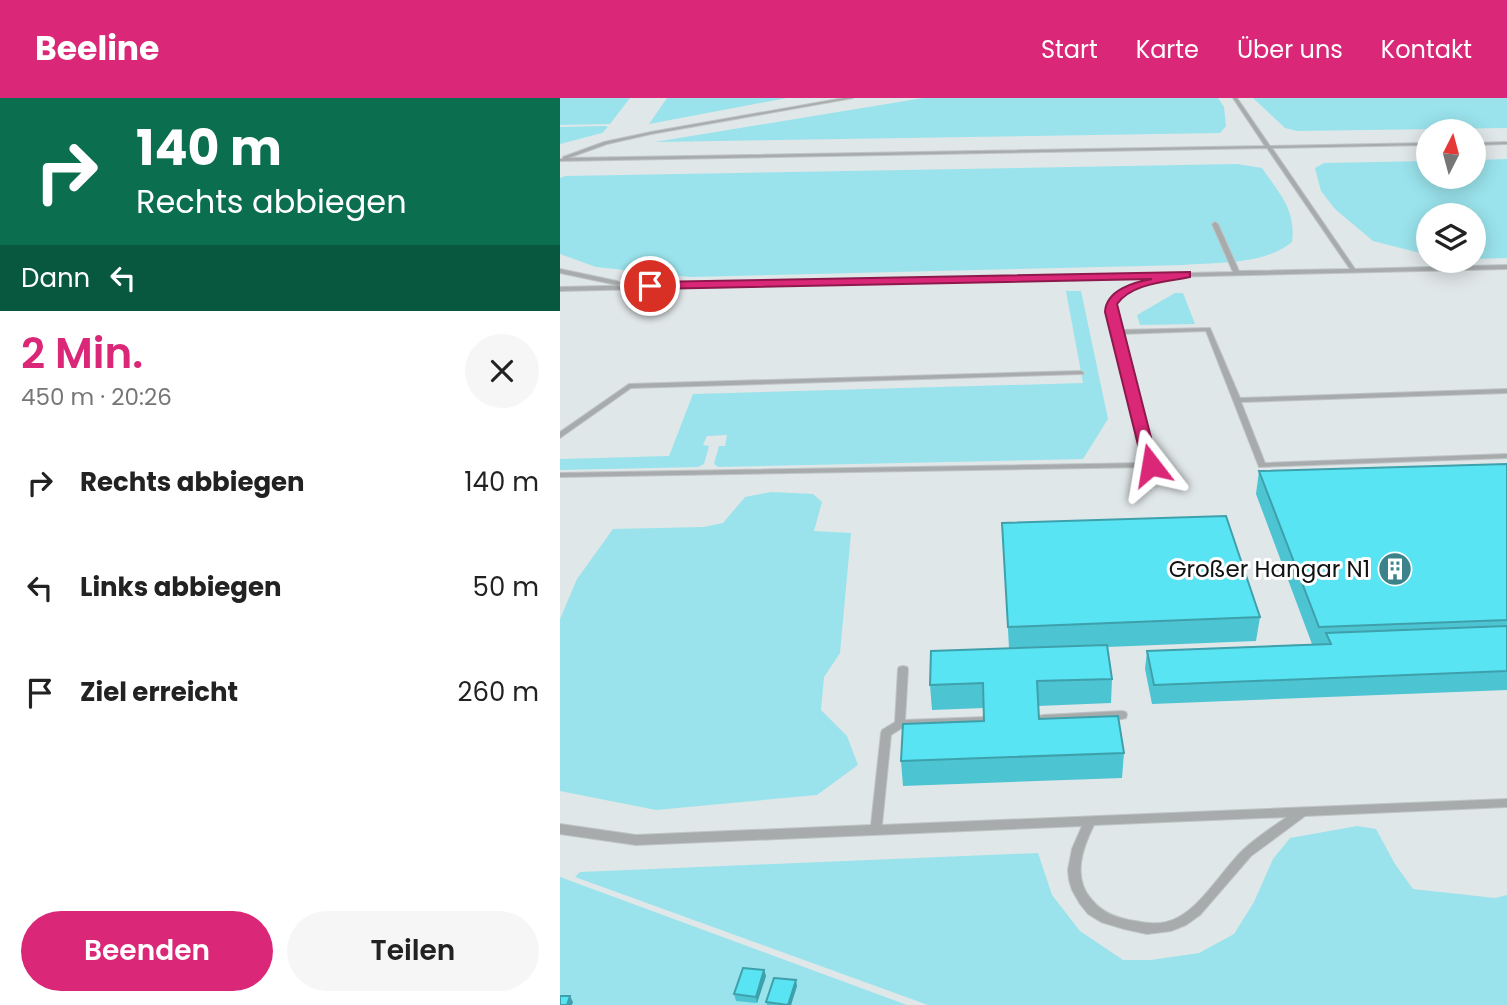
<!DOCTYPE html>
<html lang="de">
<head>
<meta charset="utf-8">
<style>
  body { margin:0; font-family:Poppins,sans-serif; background:#f6f6f6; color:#222; height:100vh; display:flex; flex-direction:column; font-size:26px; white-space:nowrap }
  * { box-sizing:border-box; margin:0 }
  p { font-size:23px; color:#767676 }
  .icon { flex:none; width:38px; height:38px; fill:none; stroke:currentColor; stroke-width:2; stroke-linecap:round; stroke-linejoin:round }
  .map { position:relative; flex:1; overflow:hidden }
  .side { display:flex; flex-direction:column; background:#fff; width:560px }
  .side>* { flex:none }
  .top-card { background:#0b6e4f; color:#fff; overflow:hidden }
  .needle { width:46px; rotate:6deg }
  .fabs { position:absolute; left:856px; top:21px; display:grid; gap:14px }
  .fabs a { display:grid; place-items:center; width:70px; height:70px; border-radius:50%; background:#fff; box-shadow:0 4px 18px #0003; font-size:35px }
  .pin { position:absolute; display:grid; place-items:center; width:60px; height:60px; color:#fff; margin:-30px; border:4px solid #fff; border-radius:50%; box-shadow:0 2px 7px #0007 }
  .me { position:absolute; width:77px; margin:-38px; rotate:346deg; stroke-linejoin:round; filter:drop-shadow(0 0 5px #0008) }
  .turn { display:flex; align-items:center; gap:24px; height:147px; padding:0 21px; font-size:32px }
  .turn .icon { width:91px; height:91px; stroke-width:2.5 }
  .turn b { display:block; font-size:49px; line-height:60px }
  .then { display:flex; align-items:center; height:66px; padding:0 21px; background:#0003; gap:14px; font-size:26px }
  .round { display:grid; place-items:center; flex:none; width:74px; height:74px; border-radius:37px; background:#f6f6f6 }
  .overview { display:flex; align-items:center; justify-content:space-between; height:119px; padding:0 21px }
  h1 { font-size:42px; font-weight:600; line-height:52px; color:#db2777 }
  .button { display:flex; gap:14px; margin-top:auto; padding:14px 21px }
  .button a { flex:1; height:80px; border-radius:42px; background:#db2777; color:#fff; font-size:28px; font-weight:600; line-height:80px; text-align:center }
  .button a+a { background:#f6f6f6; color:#222 }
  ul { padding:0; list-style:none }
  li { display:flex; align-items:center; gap:21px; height:105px; padding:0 21px }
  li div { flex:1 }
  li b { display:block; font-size:26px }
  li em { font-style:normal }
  header { display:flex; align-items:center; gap:42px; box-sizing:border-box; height:98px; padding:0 35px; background:#db2777; color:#fff }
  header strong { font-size:33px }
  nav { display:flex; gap:38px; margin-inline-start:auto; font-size:24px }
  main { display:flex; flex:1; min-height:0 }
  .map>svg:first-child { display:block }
</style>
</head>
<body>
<header>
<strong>Beeline</strong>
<nav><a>Start</a><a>Karte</a><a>Über uns</a><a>Kontakt</a></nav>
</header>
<main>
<section class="side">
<div class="top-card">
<div class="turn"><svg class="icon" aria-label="right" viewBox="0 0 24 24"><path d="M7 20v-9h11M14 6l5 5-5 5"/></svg><div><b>140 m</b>Rechts abbiegen</div></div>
<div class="then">Dann<svg class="icon" aria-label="left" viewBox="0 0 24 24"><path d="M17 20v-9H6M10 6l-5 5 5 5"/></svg></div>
</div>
<div class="overview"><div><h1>2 Min.</h1><p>450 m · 20:26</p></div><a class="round"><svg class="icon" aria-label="close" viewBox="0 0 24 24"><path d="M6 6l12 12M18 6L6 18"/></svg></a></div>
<ul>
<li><svg class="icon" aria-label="right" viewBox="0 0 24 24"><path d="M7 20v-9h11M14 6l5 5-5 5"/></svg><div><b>Rechts abbiegen</b></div><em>140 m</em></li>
<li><svg class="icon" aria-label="left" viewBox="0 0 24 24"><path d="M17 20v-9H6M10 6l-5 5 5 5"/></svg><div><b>Links abbiegen</b></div><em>50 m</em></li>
<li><svg class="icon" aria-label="arrive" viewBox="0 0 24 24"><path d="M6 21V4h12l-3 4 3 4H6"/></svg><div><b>Ziel erreicht</b></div><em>260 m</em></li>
</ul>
<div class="button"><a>Beenden</a><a>Teilen</a></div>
</section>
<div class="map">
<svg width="947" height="907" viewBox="0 0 947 907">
  <rect width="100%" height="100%" fill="#e0e7e8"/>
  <path fill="#9ae3ec" d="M 0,0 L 70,0 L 50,26 L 0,27 Z
    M 107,0 L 227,0 L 89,26 Z
    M 363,0 L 658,0 L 664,9 L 666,28 L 660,35 L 95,44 Z
    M 693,0 L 947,0 L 947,30 L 737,33 L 725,30 Z
    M 45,28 L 48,29 L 42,35 L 0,46 L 0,29 Z
    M 947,61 L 947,160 L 914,161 L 914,117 L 868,117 L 868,157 L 813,143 L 775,111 L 761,93 L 755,70 L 764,65 L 868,63 L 868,79 L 914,79 L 914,62 Z
    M 677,66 L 702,70 C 720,96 736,112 732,144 C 704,167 659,164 624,167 L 130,179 L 36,169 L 0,156 L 0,80 L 5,78 Z
    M 506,193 L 521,193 L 548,321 L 523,361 L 158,369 L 154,366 L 159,348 L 165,348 L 167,337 L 147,338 L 143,347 L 149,348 L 144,366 L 138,369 L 0,372 L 0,361 L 109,358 L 133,296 L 523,285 Z
    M 615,195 L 623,195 L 635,226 L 580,227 L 577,217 Z
    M 211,394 L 253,396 L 262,404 L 254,433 L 291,435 L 280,555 L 264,579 L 261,612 L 287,638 L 298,667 L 257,697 L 96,712 L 0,693 L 0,521 L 17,481 L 53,431 L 144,429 L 163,425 L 185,399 Z
    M 797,728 L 816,731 L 835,766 L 853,791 L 935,800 L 947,797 L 947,907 L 368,907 L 15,779 L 20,774 L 478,755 L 492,797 L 520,833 L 563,862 L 591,862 L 639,855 L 674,836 L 694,804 L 713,761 L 730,740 Z
    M 0,779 L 347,907 L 0,907 Z"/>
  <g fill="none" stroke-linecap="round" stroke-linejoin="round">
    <g stroke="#bfc5c6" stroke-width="2">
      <path id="service" d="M 284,0 L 293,0 L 91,36 L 47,46 L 8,60 L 705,48 L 673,0 L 677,0 L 710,48 L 868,45 L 868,47 L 712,50 L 795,171 L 947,167 L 947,171 L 0,193 L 0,189 L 673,174 L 652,126 L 655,124 L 658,126 L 679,173 L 790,171 L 707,50 L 0,63 L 0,61 L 3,61 L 3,59 L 44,44 L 91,34 Z
        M 947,44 L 947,46 L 914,47 L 914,45 Z
        M 0,171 L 57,183 L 60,185 L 57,187 L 0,175 Z
        M 595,180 L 600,181 C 585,188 552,192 555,216 C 555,221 558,227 559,232 L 650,230 L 680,300 L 947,291 L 947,295 L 681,304 L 705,365 L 947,356 L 947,360 L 699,369 L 646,233 L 560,236 L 595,367 L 591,369 L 0,379 L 0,375 L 586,365 L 548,214 C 552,191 575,185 595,180 Z
        M 521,273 L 524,275 L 523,276 L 71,290 L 0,340 L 0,334 L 69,286 Z
        M 343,568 L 347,569 L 348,571 L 345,622 L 425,619 L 429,620 L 430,623 L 429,626 L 425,627 L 342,630 L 331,637 L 322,727 L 947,701 L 947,709 L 745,718 L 691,758 L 640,817 L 626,827 L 611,833 L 587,836 L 564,831 L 541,824 L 528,816 L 520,806 L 512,792 L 509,782 L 508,772 L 512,751 L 522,728 L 76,747 L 0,736 L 0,726 L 76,737 L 311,727 L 321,635 L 322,632 L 335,624 L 338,571 L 339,569 ZM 727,719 C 712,729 697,739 684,751 C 661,772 638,817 606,824 C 594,827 581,824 569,822 C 554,819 542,814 532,802 C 512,780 522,751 534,727 Z
        M 562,613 L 566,614 L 567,617 L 566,620 L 562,621 L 483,625 L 479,624 L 478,621 L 479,618 L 483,617 Z"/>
    </g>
    <use href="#service" fill="#a8abac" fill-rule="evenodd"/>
  </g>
  <path fill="#4dc4d2" d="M 947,366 L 947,592 L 592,606 L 585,571 L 587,553 L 752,546 L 696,396 L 699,373 Z
    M 442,425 L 700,519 L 696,543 L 547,549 L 552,581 L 551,605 L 478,608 L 479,621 L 564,655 L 562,680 L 343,688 L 341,663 L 424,623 L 424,610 L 372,612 L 370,587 L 449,550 Z
    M 204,872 L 206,878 L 197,905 L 176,903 L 174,896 Z
    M 237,888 L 231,907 L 207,907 L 206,904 Z"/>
  <path fill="#3ea0ab" d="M 204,872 L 206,878 L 197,905 L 196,899 Z
    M 236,882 L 237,888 L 231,907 L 228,907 Z
    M 10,898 L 13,904 L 12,907 L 7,907 Z"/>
  <path fill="#59e4f4" stroke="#3ea0ab" stroke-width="2" d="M 947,366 L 947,522 L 759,529 L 699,373 Z
    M 666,418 L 700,519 L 448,529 L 442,425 Z
    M 947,528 L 947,573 L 594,587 L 587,553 L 771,546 L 766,535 Z
    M 547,547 L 552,581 L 477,583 L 479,621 L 558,618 L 564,655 L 341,663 L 343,626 L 424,623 L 423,585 L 370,587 L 371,553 Z
    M 183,870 L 204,872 L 196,899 L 174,896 Z
    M 214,880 L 236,882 L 228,907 L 206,904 Z
    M 0,898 L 10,898 L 7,907 L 0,907 Z"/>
  <path fill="#db2777" stroke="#8e194d" stroke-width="2" d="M 630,174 L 630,179 C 607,184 572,185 557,206 L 598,367 L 591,371 L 583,367 L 545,214 C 546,192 574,184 592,181 L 90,191 L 84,188 L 90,184 Z"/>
  <defs>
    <g id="building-disc" transform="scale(1.75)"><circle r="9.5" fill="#3b828b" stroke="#fff"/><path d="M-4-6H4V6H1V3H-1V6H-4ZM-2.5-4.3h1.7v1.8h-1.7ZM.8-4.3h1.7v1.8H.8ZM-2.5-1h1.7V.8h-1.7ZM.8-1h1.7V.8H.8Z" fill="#fff"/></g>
  </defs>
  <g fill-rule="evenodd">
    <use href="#building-disc" x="835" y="471"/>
  </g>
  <g text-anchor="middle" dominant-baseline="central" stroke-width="6" stroke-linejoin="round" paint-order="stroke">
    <g font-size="23" fill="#0f1212" stroke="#fff" text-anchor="end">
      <text x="810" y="471">Großer Hangar N1</text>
    </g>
  </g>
</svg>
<div class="fabs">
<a><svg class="needle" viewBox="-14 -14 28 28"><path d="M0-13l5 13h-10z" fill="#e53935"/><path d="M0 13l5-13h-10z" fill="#767676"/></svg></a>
<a><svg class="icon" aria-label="layers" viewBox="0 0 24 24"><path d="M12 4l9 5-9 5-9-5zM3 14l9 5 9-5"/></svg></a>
</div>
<div class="pin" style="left:90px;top:188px;background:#d93025"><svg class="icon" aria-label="arrive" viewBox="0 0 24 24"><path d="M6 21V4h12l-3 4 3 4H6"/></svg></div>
<svg class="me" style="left:591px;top:367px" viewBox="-20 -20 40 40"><path d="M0-17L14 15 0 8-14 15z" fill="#db2777" stroke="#fff" stroke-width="4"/></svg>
</div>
</main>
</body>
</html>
